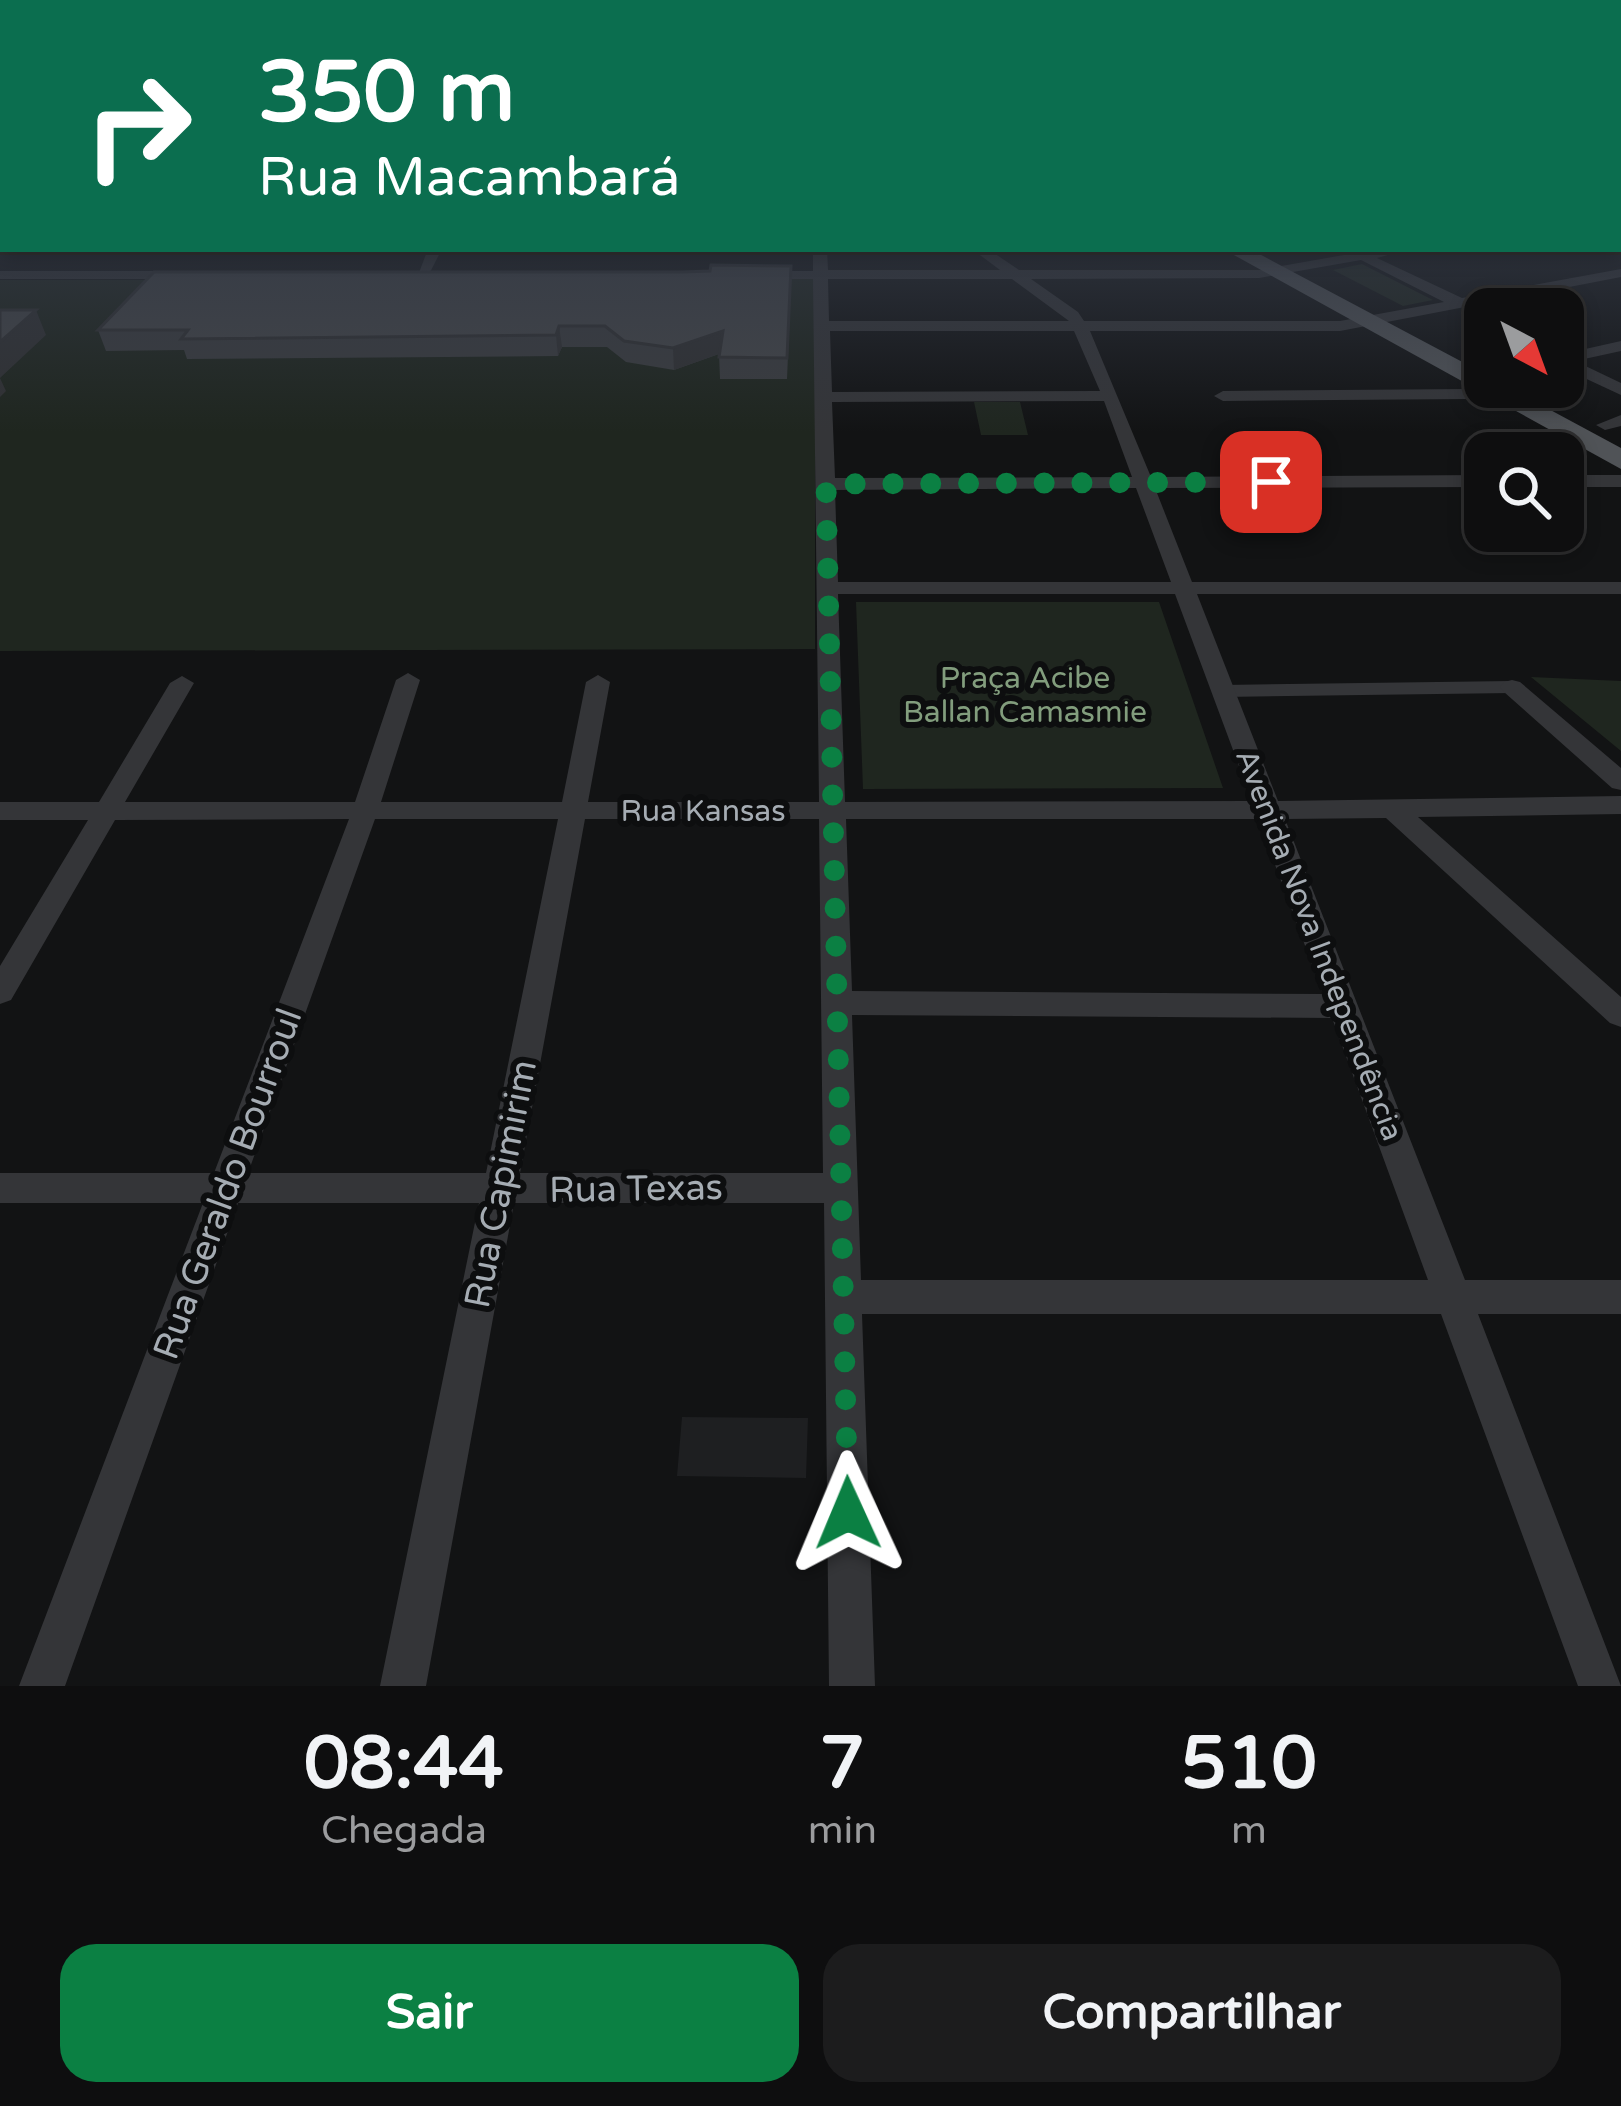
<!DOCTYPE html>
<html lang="pt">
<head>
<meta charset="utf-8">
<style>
  body { margin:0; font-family:"Varela Round",sans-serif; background:#1c1c1d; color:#f1f3f6; height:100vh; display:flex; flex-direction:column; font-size:45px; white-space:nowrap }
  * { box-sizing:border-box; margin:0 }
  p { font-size:39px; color:#9b9c9e }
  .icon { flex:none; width:66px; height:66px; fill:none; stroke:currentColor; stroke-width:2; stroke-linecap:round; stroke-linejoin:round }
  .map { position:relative; height:1686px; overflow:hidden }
  .sheet { display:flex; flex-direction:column; background:#0e0e0f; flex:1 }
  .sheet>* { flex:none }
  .top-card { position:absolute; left:0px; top:0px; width:1623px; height:252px; box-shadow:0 6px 18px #0003,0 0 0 3px #2e2e2f; background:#0b6e4f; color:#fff; overflow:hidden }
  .needle { width:78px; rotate:139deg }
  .controls { position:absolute; left:1464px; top:288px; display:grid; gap:24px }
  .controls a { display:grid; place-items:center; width:120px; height:120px; border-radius:24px; background:#0e0e0f; box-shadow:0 6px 18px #0003,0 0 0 3px #2e2e2f; font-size:60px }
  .pin { position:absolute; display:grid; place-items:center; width:102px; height:102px; color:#fff; margin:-51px; border-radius:24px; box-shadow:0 6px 18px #0006 }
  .me { position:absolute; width:132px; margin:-66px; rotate:359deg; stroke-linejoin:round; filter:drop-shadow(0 0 9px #0008) }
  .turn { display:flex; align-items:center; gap:42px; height:252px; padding:0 60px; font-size:54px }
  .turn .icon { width:156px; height:156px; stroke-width:2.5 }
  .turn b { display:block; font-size:84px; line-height:102px }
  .eta { display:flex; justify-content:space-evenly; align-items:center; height:204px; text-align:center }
  .eta b { font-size:72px; font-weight:700; line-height:84px }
  .action { display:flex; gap:24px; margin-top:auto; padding:24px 60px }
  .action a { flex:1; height:138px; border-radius:36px; background:#0b8043; color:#fff; font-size:48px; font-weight:700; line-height:138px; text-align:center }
  .action a+a { background:#1c1c1d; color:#f1f3f6 }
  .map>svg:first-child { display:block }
</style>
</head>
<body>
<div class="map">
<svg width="1621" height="1686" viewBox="0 0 1621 1686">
  <rect width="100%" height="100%" fill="#121314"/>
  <path fill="#1e1f21" d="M 682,1417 L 808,1418 L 806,1478 L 677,1476 Z"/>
  <path fill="#1f261f" d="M 1362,264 L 1433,300 L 1403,306 L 1333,270 Z
    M 815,279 L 815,649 L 0,651 L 0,280 Z
    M 974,402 L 1020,402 L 1028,435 L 981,435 Z
    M 856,602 L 1159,602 L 1223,788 L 863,789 Z
    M 1531,677 L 1621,681 L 1621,751 Z"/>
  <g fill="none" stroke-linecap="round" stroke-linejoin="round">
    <path stroke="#343538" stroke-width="12" d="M 1223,691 L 1512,687"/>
    <path fill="#343538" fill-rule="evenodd" d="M 1620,222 L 1621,222 L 1621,231 L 1620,231 Z
      M 428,249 L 442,249 L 427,278 L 417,278 Z
      M 813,249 L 827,249 L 828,270 L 1000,270 L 972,249 L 988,249 L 1019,270 L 1259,270 L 1378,249 L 1409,249 L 1377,258 L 1462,298 L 1621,269 L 1621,277 L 1340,331 L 1090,331 L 1151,477 L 1485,475 L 1485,487 L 1155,488 L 1192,582 L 1621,582 L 1621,594 L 1197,594 L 1278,801 L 1621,796 L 1621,814 L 1418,817 L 1621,997 L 1621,1027 L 1610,1023 L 1386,818 L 1285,819 L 1465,1280 L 1621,1280 L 1621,1314 L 1478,1314 L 1621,1686 L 1578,1686 L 1441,1314 L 862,1314 L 875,1686 L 829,1686 L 824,1203 L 514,1203 L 426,1686 L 380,1686 L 479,1203 L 238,1203 L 65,1686 L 19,1686 L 203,1203 L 0,1203 L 0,1173 L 214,1173 L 349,819 L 115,820 L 11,1000 L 0,1004 L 0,966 L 88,820 L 0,820 L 0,802 L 99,802 L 170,683 L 182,676 L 194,683 L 125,802 L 355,802 L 396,680 L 408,673 L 420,680 L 381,802 L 562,802 L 586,682 L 598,675 L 610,682 L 588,802 L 819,802 L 813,279 L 755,279 L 748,275 L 755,271 L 813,271 ZM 1361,260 L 1444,302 L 1340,321 L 1084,321 L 1078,312 L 1031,279 L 1259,278 ZM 828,279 L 1012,279 L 1069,321 L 829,321 ZM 830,331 L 1074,331 L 1100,391 L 832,392 ZM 1104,401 L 1132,477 L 835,478 L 832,402 ZM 1136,488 L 1171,582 L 838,582 L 835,490 ZM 838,594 L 1175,594 L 1252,801 L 845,802 ZM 375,819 L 558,819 L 486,1173 L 248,1173 ZM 585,819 L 819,819 L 823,1173 L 520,1173 ZM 846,819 L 1258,819 L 1323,994 L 852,991 ZM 852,1015 L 1332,1018 L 1428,1280 L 861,1280 Z
      M 0,271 L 188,271 L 195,275 L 188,279 L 0,279 Z
      M 1621,341 L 1621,351 L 1575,361 L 1621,383 L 1621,395 L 1563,368 L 1563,354 Z
      M 1468,389 L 1511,394 L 1520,399 L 1511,404 L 1468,399 L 1223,401 L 1214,396 L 1223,391 Z
      M 1621,415 L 1621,426 L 1605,430 L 1596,425 Z
      M 1563,475 L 1621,475 L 1621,487 L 1563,487 Z
      M 1512,680 L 1520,682 L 1621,768 L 1621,790 L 1612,788 L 1504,692 L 1500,687 L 1504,682 Z"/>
    <path fill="#343538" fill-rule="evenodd" d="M 0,218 L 3,218 L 3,228 L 0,228 Z"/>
    <path fill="#505357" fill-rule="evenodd" d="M 1223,249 L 1250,249 L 1485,374 L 1485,387 L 1508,387 L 1621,448 L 1621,469 Z"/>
  </g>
  <path fill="#3a3c3f" d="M 791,285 L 787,379 L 720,379 L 719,354 L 674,370 L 626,362 L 607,347 L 562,347 L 558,356 L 187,359 L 184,350 L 106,351 L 98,330 Z"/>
  <path fill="#303133" d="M 36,310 L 46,335 L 0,378 L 6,391 L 0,397 L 0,342 Z
    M 559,326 L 562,347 L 558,356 L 556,335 Z
    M 723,331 L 724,352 L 674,370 L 673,348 Z"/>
  <path fill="#444649" stroke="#303133" stroke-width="3" d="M 711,265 L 791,266 L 787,358 L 719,357 L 723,331 L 673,348 L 624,341 L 605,326 L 559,326 L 556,335 L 181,339 L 188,330 L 98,330 L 154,272 L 682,272 L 710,271 Z
    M 0,310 L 36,310 L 0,342 Z"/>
  <linearGradient id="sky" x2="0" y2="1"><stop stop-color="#0a0a0b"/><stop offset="0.45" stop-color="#333945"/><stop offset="1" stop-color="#333945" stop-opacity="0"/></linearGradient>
  <rect width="1621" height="432" fill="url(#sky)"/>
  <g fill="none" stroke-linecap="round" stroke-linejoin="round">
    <path stroke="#0b8043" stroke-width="21" stroke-dasharray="0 37.8" d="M 848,1513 L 826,484 L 1271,482"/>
  </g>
  <g text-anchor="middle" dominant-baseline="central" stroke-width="12" stroke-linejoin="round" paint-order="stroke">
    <g font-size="30" fill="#829d7d" stroke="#0d0e0f">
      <text x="1025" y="678">Praça Acibe<tspan x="1025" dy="34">Ballan Camasmie</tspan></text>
    </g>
    <g font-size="30" fill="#a5acb3" stroke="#0d0e0f">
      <text x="703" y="811">Rua Kansas</text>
      <text transform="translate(1319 945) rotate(69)">Avenida Nova Independência</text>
    </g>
    <g font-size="36" fill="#a5acb3" stroke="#0d0e0f">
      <text transform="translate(228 1184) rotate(-70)">Rua Geraldo Bourroul</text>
      <text transform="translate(501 1184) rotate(-79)">Rua Capimirim</text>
      <text transform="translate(636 1189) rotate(-1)">Rua Texas</text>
    </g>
  </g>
</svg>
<div class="controls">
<a><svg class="needle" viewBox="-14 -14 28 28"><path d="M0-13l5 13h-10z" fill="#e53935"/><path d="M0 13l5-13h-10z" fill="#9b9c9e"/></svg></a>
<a><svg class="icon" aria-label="search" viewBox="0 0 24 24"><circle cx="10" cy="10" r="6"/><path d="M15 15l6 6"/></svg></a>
</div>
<div class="pin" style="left:1271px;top:482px;background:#d93025"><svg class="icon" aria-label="arrive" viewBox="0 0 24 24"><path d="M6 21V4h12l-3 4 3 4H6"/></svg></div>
<svg class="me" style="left:848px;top:1513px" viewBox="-20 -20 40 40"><path d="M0-17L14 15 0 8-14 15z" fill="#0b8043" stroke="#fff" stroke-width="4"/></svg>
<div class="top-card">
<div class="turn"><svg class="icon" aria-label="right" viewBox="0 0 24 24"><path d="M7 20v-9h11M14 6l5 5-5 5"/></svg><div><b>350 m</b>Rua Macambará</div></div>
</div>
</div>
<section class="sheet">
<div class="eta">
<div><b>08:44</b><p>Chegada</p></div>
<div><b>7</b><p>min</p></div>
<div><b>510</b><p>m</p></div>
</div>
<div class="action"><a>Sair</a><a>Compartilhar</a></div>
</section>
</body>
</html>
